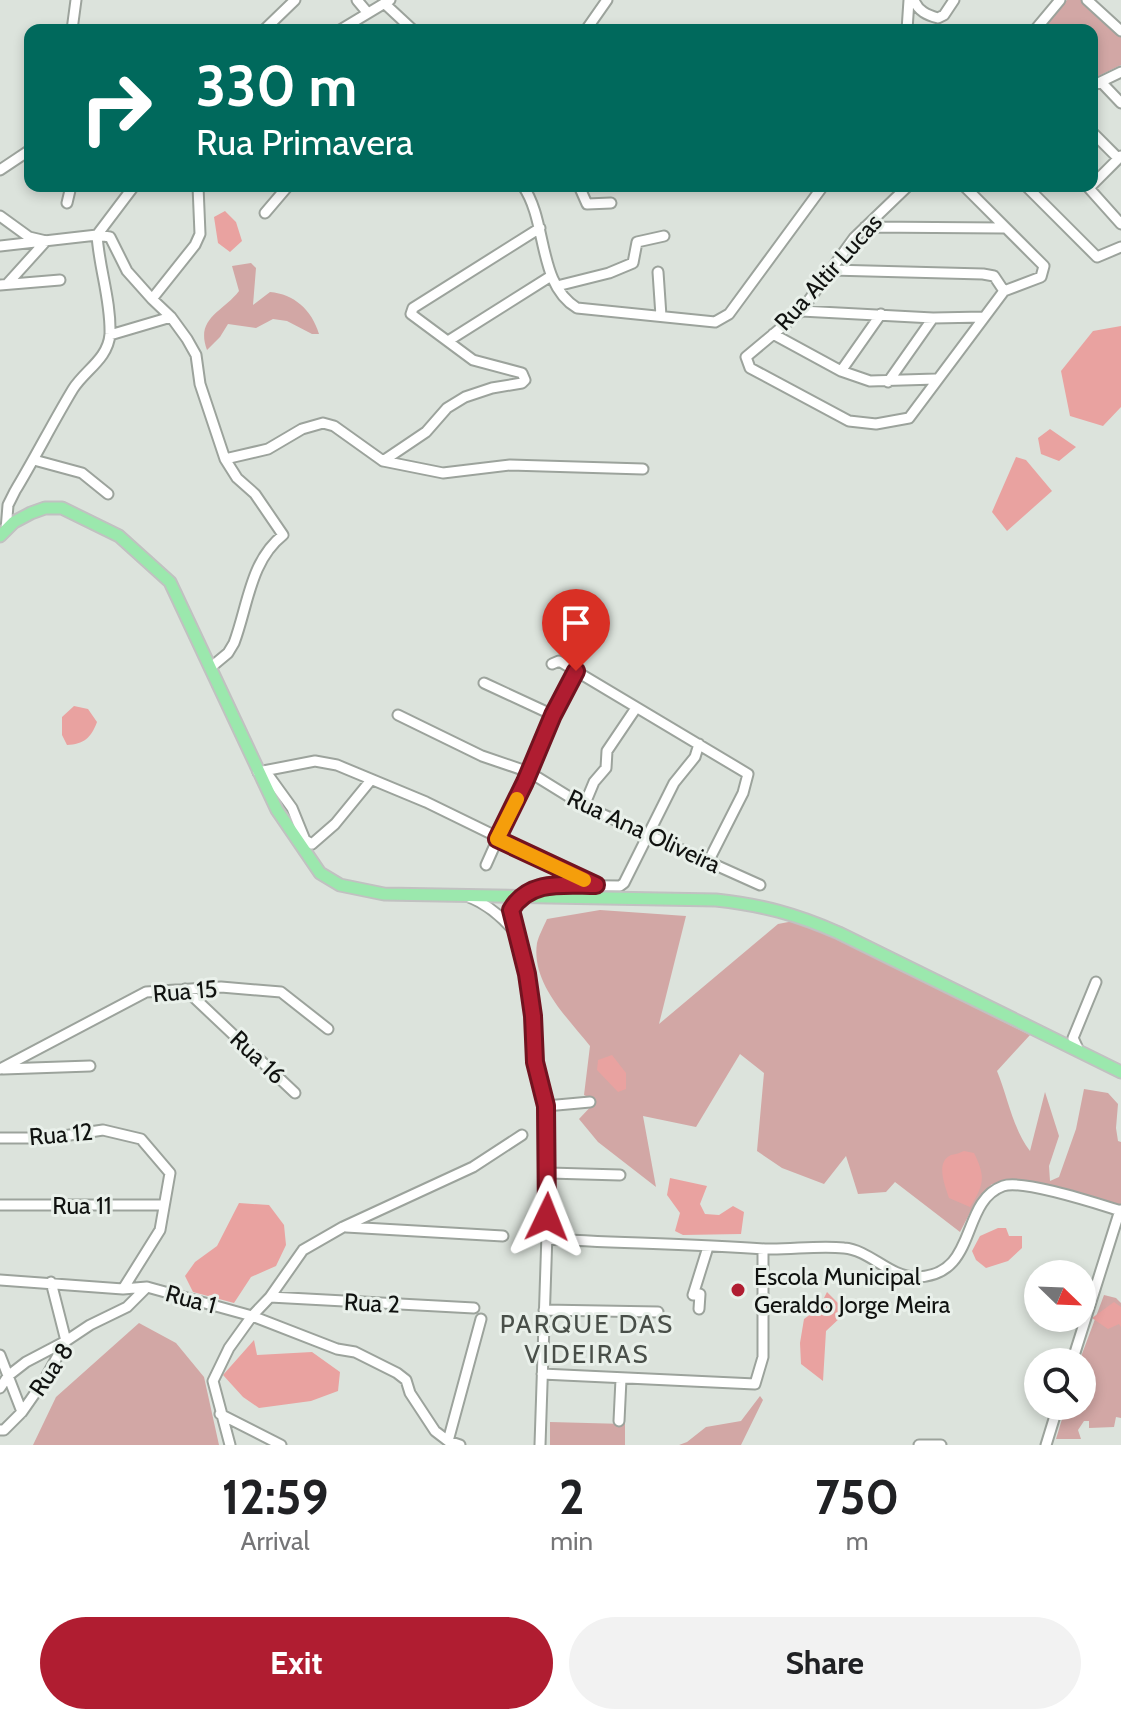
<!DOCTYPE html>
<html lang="en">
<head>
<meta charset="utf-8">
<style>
  body { margin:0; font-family:Cabin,sans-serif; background:#f2f2f2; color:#202124; height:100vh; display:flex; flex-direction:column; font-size:30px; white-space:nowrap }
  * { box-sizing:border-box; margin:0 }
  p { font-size:26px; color:#757577 }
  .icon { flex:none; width:44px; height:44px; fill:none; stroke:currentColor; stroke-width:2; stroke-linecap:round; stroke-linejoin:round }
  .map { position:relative; height:1445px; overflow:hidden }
  .details { display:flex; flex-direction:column; background:#fff; flex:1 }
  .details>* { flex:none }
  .guide { position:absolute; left:24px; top:24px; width:1074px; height:168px; border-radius:16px; box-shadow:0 4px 12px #0003; background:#00695c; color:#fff; overflow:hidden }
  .needle { width:52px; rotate:113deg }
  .controls { position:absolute; left:1024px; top:1260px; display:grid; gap:16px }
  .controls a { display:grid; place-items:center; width:72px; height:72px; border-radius:50%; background:#fff; box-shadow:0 4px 12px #0003; font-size:40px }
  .pin { position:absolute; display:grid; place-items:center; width:68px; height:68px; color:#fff; margin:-82px -34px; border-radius:50% 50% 50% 0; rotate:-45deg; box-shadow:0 0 8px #0007 }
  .pin .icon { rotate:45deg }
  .me { position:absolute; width:88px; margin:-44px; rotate:2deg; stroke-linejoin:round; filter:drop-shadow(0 0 6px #0008) }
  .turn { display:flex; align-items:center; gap:28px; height:168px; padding:0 40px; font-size:36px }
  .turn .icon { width:104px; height:104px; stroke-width:2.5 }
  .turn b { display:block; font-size:56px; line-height:68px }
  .eta { display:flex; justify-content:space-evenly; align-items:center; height:136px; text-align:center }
  .eta b { font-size:48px; font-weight:700; line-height:56px }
  .action { display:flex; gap:16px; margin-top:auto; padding:16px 40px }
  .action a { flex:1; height:92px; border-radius:48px; background:#b01d31; color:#fff; font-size:32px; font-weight:700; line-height:92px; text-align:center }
  .action a+a { background:#f2f2f2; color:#202124 }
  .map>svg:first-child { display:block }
</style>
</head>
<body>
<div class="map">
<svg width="1121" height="1445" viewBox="0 0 1121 1445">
  <rect width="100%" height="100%" fill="#dce3dc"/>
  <path fill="#d2a7a5" d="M 1067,0 L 1083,0 L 1121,34 L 1121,65 L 1092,79 L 1092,30 L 1041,30 Z
    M 251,263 L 256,268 L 253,305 L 270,292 C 294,294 312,310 319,334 L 312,334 L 287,321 L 273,319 L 256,328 L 228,324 L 220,337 L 207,350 C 195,318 223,312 239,291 L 232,266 Z
    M 600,910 L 686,916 L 659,1024 L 778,924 L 799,920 L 1030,1035 L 997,1071 C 1008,1098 1013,1129 1030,1151 L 1045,1092 L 1059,1136 L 1049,1166 L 1050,1181 L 1059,1177 L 1076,1129 L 1084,1089 L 1108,1093 L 1118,1104 L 1116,1128 L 1118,1141 L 1121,1142 L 1121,1208 L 1014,1183 L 992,1184 L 973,1207 L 960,1232 L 895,1182 L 886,1192 L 858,1194 L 846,1156 L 824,1184 L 782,1168 L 757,1151 L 764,1073 L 740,1054 L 696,1127 L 643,1116 L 656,1187 L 598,1142 L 579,1119 L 596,1101 L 584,1095 L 590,1046 C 567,1017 531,983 537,943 C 539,935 544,926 547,919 Z
    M 1104,1295 L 1116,1298 L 1121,1303 L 1121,1418 L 1116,1417 L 1114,1427 L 1089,1428 L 1089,1421 L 1084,1421 L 1078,1430 L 1081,1439 L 1056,1439 L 1066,1406 L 1082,1406 L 1082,1362 L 1079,1362 Z
    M 139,1323 L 176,1343 L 204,1377 L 219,1445 L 33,1445 L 56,1397 Z
    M 760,1396 L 763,1400 L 741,1445 L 679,1445 L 687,1442 L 706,1427 L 741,1421 Z
    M 550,1422 L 625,1424 L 625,1445 L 550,1445 Z"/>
  <path fill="#e9a2a0" d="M 225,211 L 236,222 L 242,241 L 230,252 L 218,243 L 214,217 Z
    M 1121,326 L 1121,407 L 1103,426 L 1070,416 L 1061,371 L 1093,331 Z
    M 1050,429 L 1076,447 L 1059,461 L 1041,454 L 1038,438 Z
    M 1016,457 L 1026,460 L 1052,491 L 1007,531 L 992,512 Z
    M 74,706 L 88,709 L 97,722 C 91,738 84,744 67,745 L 62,735 L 62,717 Z
    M 612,1055 L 626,1073 L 626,1089 L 618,1092 L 597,1070 L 598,1060 Z
    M 964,1151 L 974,1153 C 986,1177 984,1185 970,1207 L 949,1198 C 945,1186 935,1162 951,1155 C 956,1154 960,1153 964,1151 Z
    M 670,1178 L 707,1186 L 700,1204 L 705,1214 L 719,1215 L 733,1206 L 744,1212 L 741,1234 L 683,1235 L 675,1231 L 680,1213 L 667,1195 Z
    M 239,1203 L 269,1205 L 284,1225 L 286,1245 L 276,1266 L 251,1277 L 234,1303 L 193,1292 L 185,1276 L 195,1262 L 217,1246 Z
    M 998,1228 L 1006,1228 L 1009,1236 L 1022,1236 L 1022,1248 L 1008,1261 L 986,1268 L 976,1260 L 972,1251 L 980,1236 Z
    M 827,1292 L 842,1307 L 841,1317 L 826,1331 L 823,1381 L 801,1364 L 800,1343 L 804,1319 L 819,1308 Z
    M 1114,1302 L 1121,1307 L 1121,1327 L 1119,1324 L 1108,1329 L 1092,1318 Z
    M 254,1340 L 257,1355 L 312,1352 L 340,1372 L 338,1391 L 311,1401 L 259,1408 L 243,1397 L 223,1375 Z"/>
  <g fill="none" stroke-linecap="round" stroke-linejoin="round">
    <g stroke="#9ca39c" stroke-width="13">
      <path id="minor" d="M 357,0 L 367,12
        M 914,0 C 918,11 927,15 938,18 L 944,15 L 954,0
        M 1087,0 L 1121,31
        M 385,4 L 413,30
        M 72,30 L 76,0
        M 264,30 L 295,0
        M 340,30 L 390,0
        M 586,30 L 607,0
        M 907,30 L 909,0
        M 1035,30 L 1060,0
        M 1101,82 L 1121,103
        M 1092,86 L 1121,72
        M 1092,132 L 1118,158
        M 0,170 L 30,150
        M 1092,185 L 1121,156
        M 523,186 C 548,222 537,284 577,308 L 715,322 L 729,314 L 823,186
        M 579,186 L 587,204 L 611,203
        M 908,186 L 854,238 L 801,311 L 746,357 L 750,368 L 849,421 L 876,424 L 909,418 L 1004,291 L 1041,277 L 1044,266 L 964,186
        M 1026,186 L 1097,257 L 1121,247
        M 1087,186 L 1121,224
        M 67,203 L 71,186
        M 265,213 L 288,186
        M 0,216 L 29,237 L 46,241 L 8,283
        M 865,227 L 1004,228
        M 0,246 L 97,235 L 134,186
        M 831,270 L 983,274 L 994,276 L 1004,291
        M 658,272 L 661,316
        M 0,285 L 60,280
        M 557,286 L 609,273 L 633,263 L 637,242 L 664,236
        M 152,299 L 195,245 L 200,234 L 198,186
        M 801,311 L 933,318 L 984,317
        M 773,334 L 841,371 L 870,381 L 936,379
        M 110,335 L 171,317
        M 448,341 L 551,276
        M 841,371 L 881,314
        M 888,382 L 933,318
        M 225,459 L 268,449 L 302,429 L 323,423 L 334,426 L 383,461 L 443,473 L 510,465 L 643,469
        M 34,460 L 82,473 L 108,494
        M 383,461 L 426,432 L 447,408 L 465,397 L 492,388 L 522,383 L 525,380 L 522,373 L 473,360 L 411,314 L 413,308 L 540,228
        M 6,530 L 8,505 L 15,491 C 35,458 53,422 73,389 C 85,370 108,359 110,334 C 111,300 99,268 97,235 L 110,237 L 127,271 L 152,299 L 171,317 L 187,339 L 196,355 L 200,384 L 225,459 L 237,478 L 255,494 L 283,535 C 250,561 248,606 234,643 L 228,653 L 210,668
        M 552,664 L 559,661 L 748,774 L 743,793 L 708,862
        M 484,683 L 553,715
        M 398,715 L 482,756 L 529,772 L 584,806 L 760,885
        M 258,772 L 315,761 L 337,765 L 426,802 L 594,884
        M 266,772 L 292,808 L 305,840 L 312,844 L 335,824 L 371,780
        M 584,806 L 594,782 L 606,768 L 607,751 L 636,708
        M 486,865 L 553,715 L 576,671
        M 469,897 C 487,904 501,916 514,931
        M 185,989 L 295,1093
        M 1079,1051 L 1073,1038 L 1096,982
        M 0,1069 L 146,992 L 221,987 L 281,992 L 328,1029
        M 3,1069 L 90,1066
        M 546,1106 L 590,1102
        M 0,1138 L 50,1138 L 103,1130 L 141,1139 L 170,1173 L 160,1230 L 123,1289
        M 549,1173 L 620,1175
        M 0,1205 L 164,1205
        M 346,1227 L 503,1236
        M 546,1239 C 619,1243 692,1244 765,1249 C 791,1250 818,1245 844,1248 C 870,1250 889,1277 916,1277 C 979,1276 959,1202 1003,1186 C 1023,1179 1098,1204 1121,1211
        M 0,1280 L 123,1289 L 147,1287 L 252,1316 L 270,1297 L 303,1250 L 343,1227 L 473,1167 L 522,1135
        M 270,1297 L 474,1308
        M 699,1309 L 700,1294 L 693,1295 L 708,1247
        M 544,1310 L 658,1312
        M 0,1355 L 22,1412
        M 1072,1362 L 1120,1210
        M 542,1374 L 755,1384 L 763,1357 L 763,1249
        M 0,1388 L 8,1376 L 26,1362 L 66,1341 L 51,1282
        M 220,1414 L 281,1445
        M 619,1421 L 621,1379
        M 0,1430 L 4,1430 L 22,1412 L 45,1379 L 66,1341 L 90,1325 L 127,1307 L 147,1287
        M 448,1441 L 481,1319
        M 230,1445 L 213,1381 L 229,1348 L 252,1316 L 337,1349 L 355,1352 L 397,1373 L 406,1380 L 410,1393 L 435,1431 L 448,1441 L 460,1445
        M 540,1445 L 549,1173 L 546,1106 L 535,1062 L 533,1016 L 527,974 L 511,910 L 515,903 L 538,885 L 620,886 L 624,883 L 674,783 L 695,757 L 699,744
        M 919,1445 L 941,1445
        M 1046,1445 L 1058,1406"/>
    </g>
    <g stroke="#c1c1c1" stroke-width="15">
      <path id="major" d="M 0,536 L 14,522 L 31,513 L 45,508 L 62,508 L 119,536 L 170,582 L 277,810 L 320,873 L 340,885 L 384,894 L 716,900 C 762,905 796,914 839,933 L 1121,1072"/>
    </g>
    <use href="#minor" stroke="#fff" stroke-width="9"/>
    <use href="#major" stroke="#9be8ad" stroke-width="11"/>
  </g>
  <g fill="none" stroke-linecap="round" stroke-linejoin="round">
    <g stroke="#721320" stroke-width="20">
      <path id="route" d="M 547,1217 L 546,1106 L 535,1062 L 533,1016 L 527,974 L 511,910 C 529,879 565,885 596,885 L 497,839 L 525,782 L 553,715 L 576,671"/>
    </g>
    <use href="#route" stroke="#b01d31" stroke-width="14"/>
    <path stroke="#f59e0b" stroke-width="14" d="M 517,799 L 497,839 L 584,880"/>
  </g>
  <circle fill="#b01d31" stroke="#e9f0ea" stroke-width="3" cx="738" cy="1290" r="8"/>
  <g text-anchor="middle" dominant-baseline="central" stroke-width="6" stroke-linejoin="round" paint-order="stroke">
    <g font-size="24" fill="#101210" stroke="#e9f0ea">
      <text transform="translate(828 272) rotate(-48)">Rua Altir Lucas</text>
      <text transform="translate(644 831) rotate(25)">Rua Ana Oliveira</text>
      <text transform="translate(185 991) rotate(-5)">Rua 15</text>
      <text transform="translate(258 1057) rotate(43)">Rua 16</text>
      <text transform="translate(61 1134) rotate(-5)">Rua 12</text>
      <text x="82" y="1205">Rua 11</text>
      <text transform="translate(191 1299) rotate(15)">Rua 1</text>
      <text transform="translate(372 1303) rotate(3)">Rua 2</text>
      <text transform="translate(51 1369) rotate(-56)">Rua 8</text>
    </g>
    <g font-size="24" fill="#101210" stroke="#e9f0ea" text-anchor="start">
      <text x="754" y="1276">Escola Municipal<tspan x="754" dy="28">Geraldo Jorge Meira</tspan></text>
    </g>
    <g font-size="26" letter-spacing="2" fill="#494f49" stroke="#e9f0ea">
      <text x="587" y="1324">PARQUE DAS<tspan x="587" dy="30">VIDEIRAS</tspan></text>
    </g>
  </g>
</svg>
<div class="controls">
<a><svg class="needle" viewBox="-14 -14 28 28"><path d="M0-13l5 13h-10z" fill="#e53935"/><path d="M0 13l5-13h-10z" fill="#757577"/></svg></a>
<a><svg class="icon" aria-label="search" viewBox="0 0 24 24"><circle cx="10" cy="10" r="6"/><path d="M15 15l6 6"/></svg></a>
</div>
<div class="pin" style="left:576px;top:671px;background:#d93025"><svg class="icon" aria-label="arrive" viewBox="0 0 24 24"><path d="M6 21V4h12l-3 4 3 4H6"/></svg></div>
<svg class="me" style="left:547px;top:1217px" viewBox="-20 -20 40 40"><path d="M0-17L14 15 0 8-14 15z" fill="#b01d31" stroke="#fff" stroke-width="4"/></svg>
<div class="guide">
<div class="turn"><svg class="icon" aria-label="right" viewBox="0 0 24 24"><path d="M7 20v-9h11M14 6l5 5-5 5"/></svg><div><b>330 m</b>Rua Primavera</div></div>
</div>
</div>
<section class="details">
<div class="eta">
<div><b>12:59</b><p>Arrival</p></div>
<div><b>2</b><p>min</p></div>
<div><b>750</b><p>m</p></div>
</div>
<div class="action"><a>Exit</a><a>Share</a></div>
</section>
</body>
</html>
